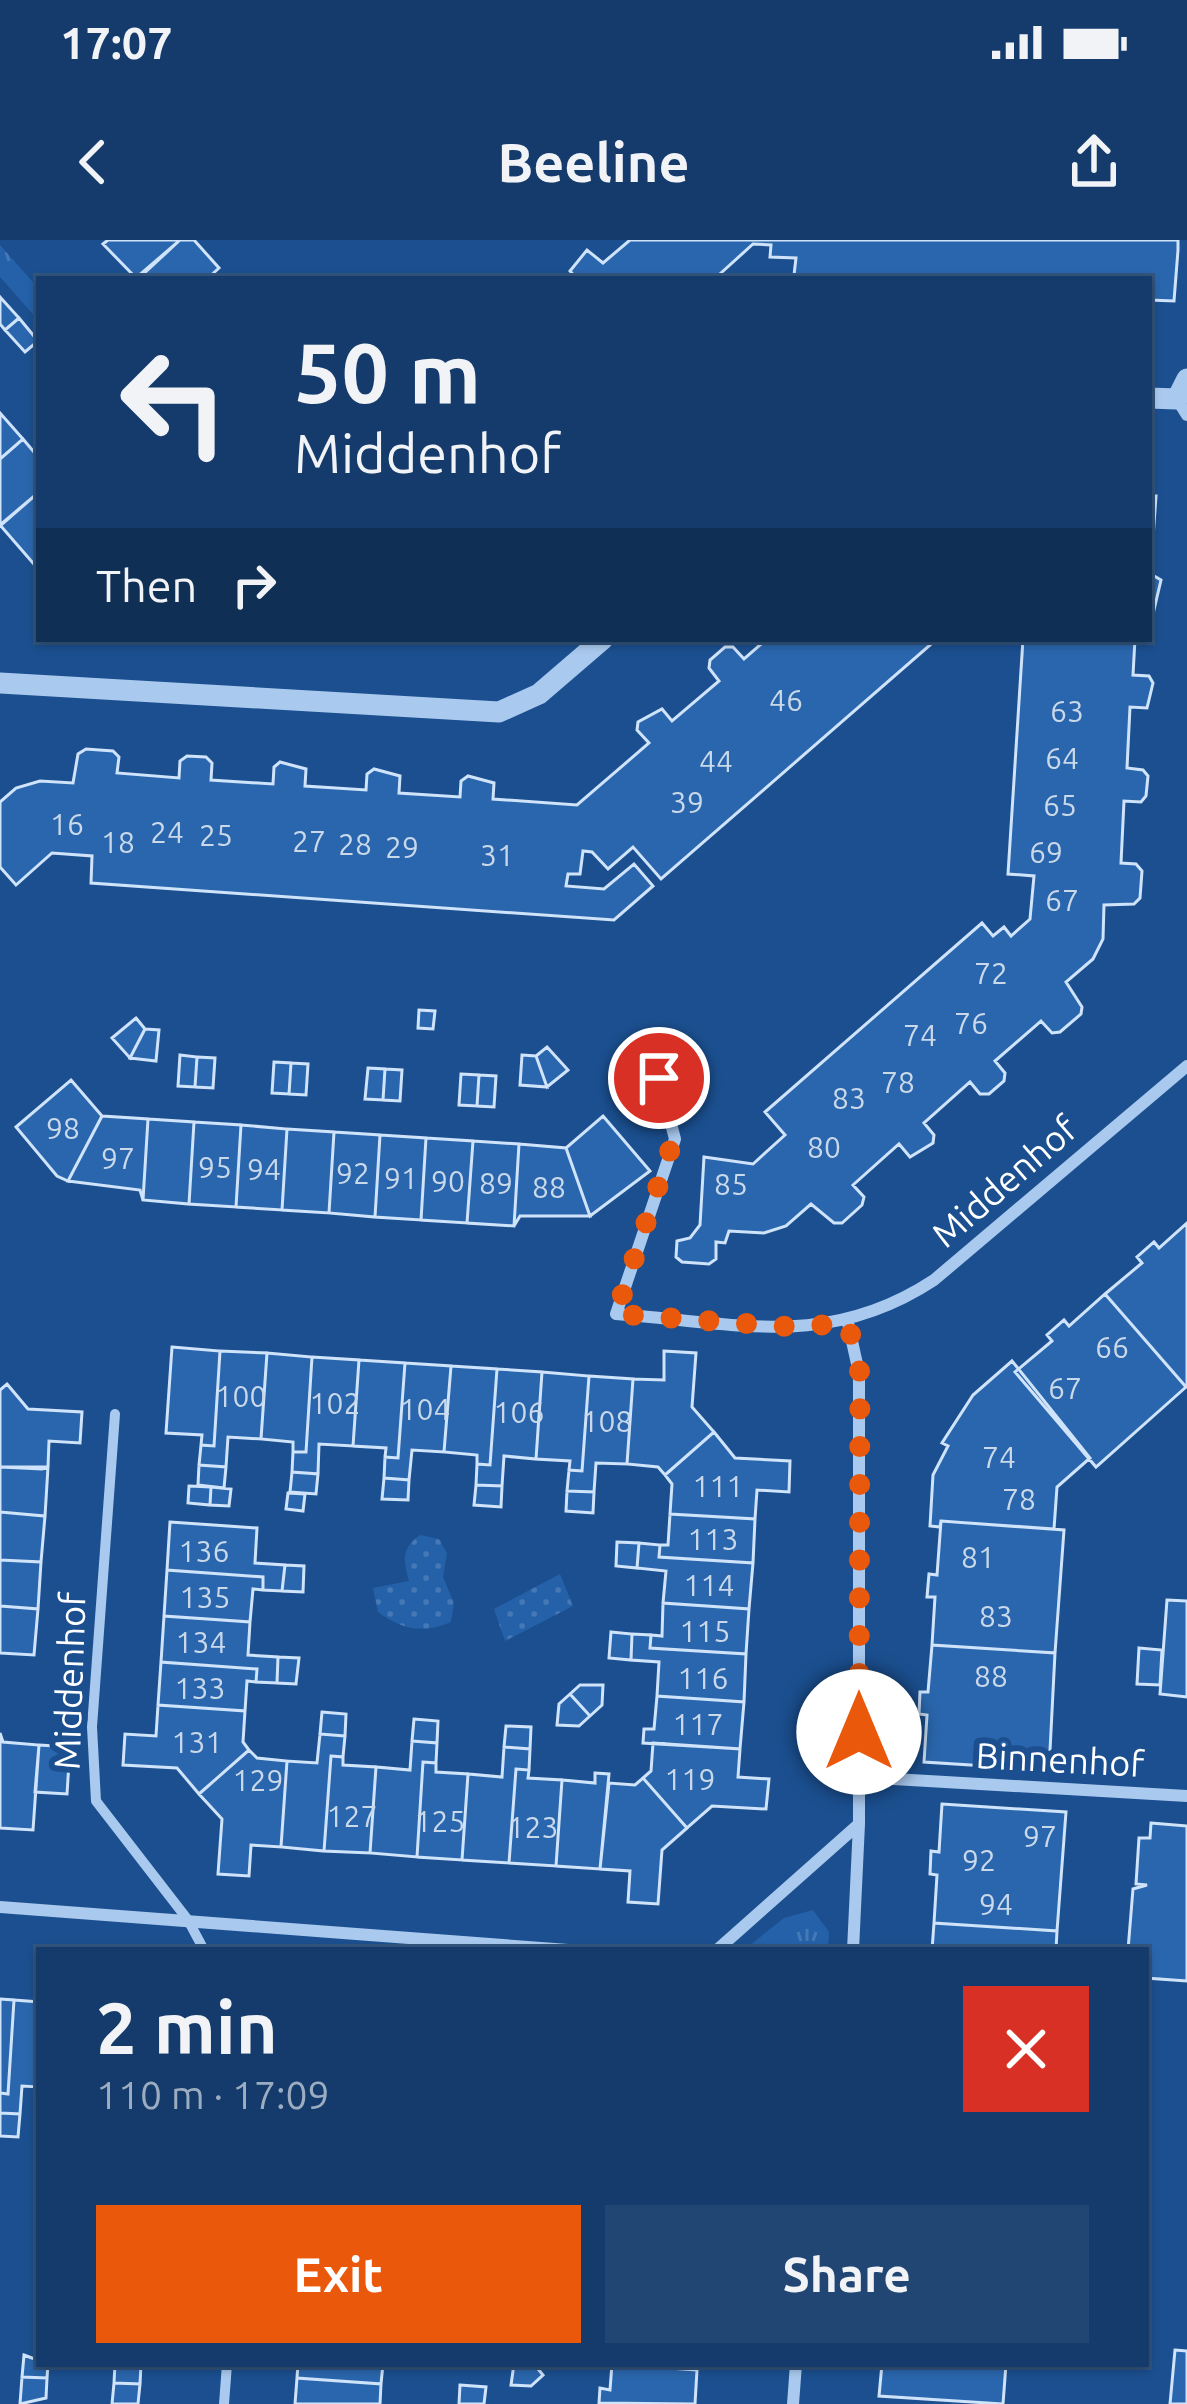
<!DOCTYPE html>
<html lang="en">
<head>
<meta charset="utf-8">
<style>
  body { margin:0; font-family:Ubuntu,sans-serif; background:#214673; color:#f1f3f6; height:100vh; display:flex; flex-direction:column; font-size:45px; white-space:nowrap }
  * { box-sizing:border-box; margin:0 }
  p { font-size:39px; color:#9dadc1 }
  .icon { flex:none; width:66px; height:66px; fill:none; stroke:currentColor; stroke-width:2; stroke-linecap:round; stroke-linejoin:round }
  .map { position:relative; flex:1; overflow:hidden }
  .panel { position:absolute; left:36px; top:1707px; width:1113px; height:420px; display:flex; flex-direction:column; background:#143b6b; border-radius:0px; box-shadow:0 3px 9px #0004,0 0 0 3px #33557e }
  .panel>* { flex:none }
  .hud { position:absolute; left:36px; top:36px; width:1116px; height:366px; border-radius:0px; box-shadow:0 3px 9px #0004,0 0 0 3px #33557e; background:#143b6b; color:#f1f3f6; overflow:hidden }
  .pin { position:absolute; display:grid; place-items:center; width:102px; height:102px; color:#fff; margin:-51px; border:6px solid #fff; border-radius:50%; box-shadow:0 3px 12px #0007 }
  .me { position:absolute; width:132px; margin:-66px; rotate:0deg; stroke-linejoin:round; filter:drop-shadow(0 0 9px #0008) }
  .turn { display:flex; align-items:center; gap:42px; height:252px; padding:0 60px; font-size:54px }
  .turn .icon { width:156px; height:156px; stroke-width:2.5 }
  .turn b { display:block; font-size:84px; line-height:102px }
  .then { display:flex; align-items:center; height:114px; padding:0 60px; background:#0003; gap:24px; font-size:45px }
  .round { display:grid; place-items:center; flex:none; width:126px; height:126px; border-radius:0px; background:#214673 }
  .head { display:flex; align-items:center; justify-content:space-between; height:204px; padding:0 60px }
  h1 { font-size:72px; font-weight:600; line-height:90px }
  .primary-button { display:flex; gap:24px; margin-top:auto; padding:24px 60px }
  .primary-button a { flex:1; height:138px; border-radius:0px; background:#ea580c; color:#fff; font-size:48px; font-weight:600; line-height:138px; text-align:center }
  .primary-button a+a { background:#214673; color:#f1f3f6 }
  .status { display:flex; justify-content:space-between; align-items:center; height:84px; padding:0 60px; background:#143b6b; direction:ltr }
  .status svg { height:33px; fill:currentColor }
  header { display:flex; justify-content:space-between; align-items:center; height:156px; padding:0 60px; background:#143b6b; font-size:54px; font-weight:600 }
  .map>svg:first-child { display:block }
</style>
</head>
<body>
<div class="status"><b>17:07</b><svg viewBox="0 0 49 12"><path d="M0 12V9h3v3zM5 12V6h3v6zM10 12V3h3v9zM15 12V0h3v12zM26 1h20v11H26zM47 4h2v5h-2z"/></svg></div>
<header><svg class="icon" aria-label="back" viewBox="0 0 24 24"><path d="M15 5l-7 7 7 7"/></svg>Beeline<svg class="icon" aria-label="share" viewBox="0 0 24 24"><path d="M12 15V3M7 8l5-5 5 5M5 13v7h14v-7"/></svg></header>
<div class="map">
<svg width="1187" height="2164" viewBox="0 0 1187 2164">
  <defs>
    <pattern id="grass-tufts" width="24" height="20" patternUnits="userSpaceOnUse" patternTransform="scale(3)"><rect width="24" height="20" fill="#2461a8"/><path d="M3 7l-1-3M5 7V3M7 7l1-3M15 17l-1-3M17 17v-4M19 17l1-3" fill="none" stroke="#4579b5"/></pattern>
    <pattern id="park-dots" width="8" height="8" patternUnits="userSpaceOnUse" patternTransform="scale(3)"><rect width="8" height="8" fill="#2461a8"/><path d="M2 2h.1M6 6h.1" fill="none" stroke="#4579b5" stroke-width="1.8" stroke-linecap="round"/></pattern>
  </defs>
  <rect width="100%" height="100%" fill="#1b4f8f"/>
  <path fill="url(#grass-tufts)" d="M 0,5 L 39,49 L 39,81 L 0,37 Z
    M 813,1670 L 829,1692 L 828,1710 L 744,1710 L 784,1678 Z"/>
  <path fill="url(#park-dots)" d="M 420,1295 L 439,1299 L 447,1313 L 443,1337 L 454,1363 L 451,1382 C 424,1394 402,1390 378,1372 L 373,1348 L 409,1341 C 403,1320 401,1309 420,1295 Z
    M 560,1334 L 573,1366 L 505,1401 L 494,1369 Z"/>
  <path fill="#2a66ad" stroke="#cfe3fa" stroke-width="3" d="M 108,0 L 180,0 L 136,38 L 103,4 Z
    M 180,0 L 194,0 L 219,28 L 207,39 L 138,39 Z
    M 630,0 L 1178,0 L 1178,10 L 1174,61 L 1149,60 L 1149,39 L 794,35 L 796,18 L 770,17 L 771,5 L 753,4 L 721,33 L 727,39 L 577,39 L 570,31 L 587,10 L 603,23 Z
    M 0,57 L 19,78 L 5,90 L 0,84 Z
    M 19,78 L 38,101 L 25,112 L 5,90 Z
    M 0,173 L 23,199 L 0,219 Z
    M 23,199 L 39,218 L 39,252 L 0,286 L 0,219 Z
    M 39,252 L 39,330 L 0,285 Z
    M 1149,256 L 1156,256 L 1152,312 L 1149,311 Z
    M 1149,333 L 1161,340 L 1153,374 L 1149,374 Z
    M 767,399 L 937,399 L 661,639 L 633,607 L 608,629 L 592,612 L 583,611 L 580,634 L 568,634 L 566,646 L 604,649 L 634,624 L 653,646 L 614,680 L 91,643 L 92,616 L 52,613 L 16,645 L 0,627 L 0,562 L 16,548 L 40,541 L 73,543 L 78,514 L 86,509 L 113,511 L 119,517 L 117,533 L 179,538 L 180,521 L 187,516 L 206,517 L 212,523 L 211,540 L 273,544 L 274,527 L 280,522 L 306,529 L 305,546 L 366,550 L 367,534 L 374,529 L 400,536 L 399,553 L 460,557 L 461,541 L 468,536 L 494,543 L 493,559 L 577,565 L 649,503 L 637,490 L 638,482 L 662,469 L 672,481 L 719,441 L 709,428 L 710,420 L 725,407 L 733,407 L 744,419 Z
    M 1023,399 L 1135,399 L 1133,435 L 1149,436 L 1153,443 L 1147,468 L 1130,467 L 1127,528 L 1143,530 L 1148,536 L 1146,556 L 1141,562 L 1124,561 L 1121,623 L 1136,624 L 1142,631 L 1140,658 L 1134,664 L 1104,665 L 1103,699 L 1093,719 L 1066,742 L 1082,767 L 1081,774 L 1060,792 L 1052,793 L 1041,781 L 995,821 L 1005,833 L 1004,841 L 989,854 L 980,854 L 970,842 L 924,883 L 934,895 L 933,903 L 910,917 L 899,904 L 853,945 L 864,957 L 862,965 L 842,983 L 834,983 L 811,964 L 786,986 L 764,993 L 729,991 L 725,1003 L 716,1002 L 716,1019 L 709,1024 L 682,1022 L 676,1017 L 677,1001 L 690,998 L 700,985 L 704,917 L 753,924 L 785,895 L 765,872 L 982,683 L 993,696 L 1004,687 L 1011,696 L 1030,679 L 1034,636 L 1008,634 Z
    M 419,770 L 435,771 L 433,789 L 418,788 Z
    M 136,778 L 145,789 L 130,818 L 112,798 Z
    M 145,789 L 159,790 L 156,821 L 130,818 Z
    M 547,807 L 568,830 L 547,847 L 536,816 Z
    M 180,815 L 197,817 L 195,847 L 178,846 Z
    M 522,815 L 536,816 L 547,847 L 520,845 Z
    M 197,817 L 215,818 L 213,848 L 195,847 Z
    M 274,822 L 291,823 L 289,854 L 272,853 Z
    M 291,823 L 308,824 L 306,855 L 289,854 Z
    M 368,828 L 385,829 L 383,860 L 365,859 Z
    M 385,829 L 402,830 L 400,861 L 383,860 Z
    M 461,834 L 479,835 L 477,866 L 459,865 Z
    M 479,835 L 496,836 L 494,867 L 477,866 Z
    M 71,840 L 102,876 L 68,941 L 57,936 L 16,887 Z
    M 102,876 L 148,879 L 143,960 L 140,950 L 68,941 Z
    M 603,876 L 650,931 L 590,976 L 566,908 Z
    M 148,879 L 194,882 L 189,964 L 143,960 Z
    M 194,882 L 241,885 L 236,967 L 189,964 Z
    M 241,885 L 287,889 L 282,970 L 236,967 Z
    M 287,889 L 334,892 L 329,973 L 282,970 Z
    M 334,892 L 380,895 L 375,977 L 329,973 Z
    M 380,895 L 426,898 L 421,980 L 375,977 Z
    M 426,898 L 473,901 L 467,983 L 421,980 Z
    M 473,901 L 519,904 L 514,986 L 467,983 Z
    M 519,904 L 566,908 L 590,976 L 520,976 L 514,986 Z
    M 1187,983 L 1187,1147 L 1186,1147 L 1105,1054 L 1142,1023 L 1137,1017 L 1154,1002 L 1159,1008 Z
    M 1105,1054 L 1186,1147 L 1096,1227 L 1015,1132 L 1052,1101 L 1047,1095 L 1064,1080 L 1069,1086 Z
    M 172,1107 L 220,1111 L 214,1206 L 201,1205 L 202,1195 L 166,1193 Z
    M 220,1111 L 267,1113 L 261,1199 L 228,1197 L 226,1227 L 199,1225 L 201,1205 L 214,1206 Z
    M 664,1111 L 696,1113 L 692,1167 L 714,1192 L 665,1235 L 658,1227 L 627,1224 L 633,1139 L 664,1140 Z
    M 267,1113 L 312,1117 L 306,1212 L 293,1212 L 293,1202 L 261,1199 Z
    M 312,1117 L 359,1120 L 353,1206 L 319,1204 L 318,1234 L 292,1232 L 293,1212 L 306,1212 Z
    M 359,1120 L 405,1123 L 398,1218 L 385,1217 L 386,1208 L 353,1206 Z
    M 1012,1121 L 1090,1218 L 1057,1247 L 1054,1289 L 941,1281 L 940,1287 L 930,1286 L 933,1235 L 948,1206 L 942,1203 L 973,1155 Z
    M 405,1123 L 451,1126 L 444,1212 L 412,1210 L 409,1240 L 384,1238 L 385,1217 L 398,1218 Z
    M 451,1126 L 497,1129 L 490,1225 L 477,1224 L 477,1215 L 444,1212 Z
    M 497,1129 L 542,1132 L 536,1219 L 504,1216 L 502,1246 L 476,1245 L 477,1224 L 490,1225 Z
    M 542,1132 L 589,1136 L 582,1231 L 569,1230 L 570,1221 L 536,1219 Z
    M 589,1136 L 633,1139 L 627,1224 L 596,1223 L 594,1252 L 567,1251 L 569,1230 L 582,1231 Z
    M 7,1144 L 28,1169 L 82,1172 L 80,1203 L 49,1201 L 48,1227 L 42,1229 L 0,1227 L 0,1150 Z
    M 714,1192 L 735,1218 L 790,1221 L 789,1252 L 757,1250 L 755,1279 L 670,1274 L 672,1244 L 665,1235 Z
    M 199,1225 L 226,1227 L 224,1248 L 198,1245 Z
    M 0,1227 L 48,1227 L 45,1276 L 0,1272 Z
    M 292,1232 L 318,1234 L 316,1254 L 290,1252 Z
    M 384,1238 L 409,1240 L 408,1260 L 382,1259 Z
    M 476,1245 L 502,1246 L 501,1267 L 474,1265 Z
    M 189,1246 L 211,1247 L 210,1265 L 188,1263 Z
    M 211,1247 L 231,1249 L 229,1266 L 210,1265 Z
    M 567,1251 L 594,1252 L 593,1273 L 566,1271 Z
    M 288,1253 L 305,1254 L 303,1271 L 286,1269 Z
    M 0,1272 L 45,1276 L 41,1322 L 0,1320 Z
    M 670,1274 L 755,1279 L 753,1323 L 659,1317 L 660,1305 L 668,1305 Z
    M 941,1281 L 1064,1290 L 1055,1413 L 932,1405 L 935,1357 L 927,1357 L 929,1334 L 937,1335 Z
    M 170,1282 L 257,1288 L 255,1323 L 285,1325 L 282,1351 L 263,1350 L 263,1337 L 167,1330 Z
    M 617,1302 L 639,1303 L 637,1328 L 616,1326 Z
    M 639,1303 L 660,1305 L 659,1317 L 753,1323 L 749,1369 L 663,1363 L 666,1331 L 637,1328 Z
    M 0,1320 L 41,1322 L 38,1369 L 0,1366 Z
    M 285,1325 L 304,1326 L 303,1352 L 282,1351 Z
    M 167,1330 L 263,1337 L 263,1350 L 253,1349 L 250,1382 L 164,1376 Z
    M 1167,1360 L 1187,1361 L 1187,1457 L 1160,1454 Z
    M 663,1363 L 749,1369 L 746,1414 L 650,1408 L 651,1395 L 662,1396 Z
    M 0,1366 L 38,1369 L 34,1415 L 0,1413 Z
    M 164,1376 L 250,1382 L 248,1415 L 278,1417 L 277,1443 L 256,1442 L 257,1429 L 161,1422 Z
    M 611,1392 L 632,1394 L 631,1420 L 609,1418 Z
    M 632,1394 L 651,1395 L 650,1408 L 746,1414 L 744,1462 L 657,1456 L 659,1422 L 631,1420 Z
    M 932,1405 L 1055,1413 L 1049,1530 L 924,1522 L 927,1475 L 919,1474 L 920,1452 L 928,1452 Z
    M 1139,1408 L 1162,1410 L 1160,1445 L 1137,1444 Z
    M 278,1417 L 299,1418 L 296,1444 L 277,1443 Z
    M 161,1422 L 257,1429 L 256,1442 L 247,1441 L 245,1471 L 158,1465 Z
    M 580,1445 L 603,1445 L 602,1465 L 590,1476 L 570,1454 Z
    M 570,1454 L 590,1476 L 579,1486 L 557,1485 L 559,1464 Z
    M 657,1456 L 744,1462 L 740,1509 L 643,1503 L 644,1489 L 654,1489 Z
    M 158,1465 L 245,1471 L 243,1502 L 249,1510 L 199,1554 L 177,1528 L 123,1525 L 125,1494 L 156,1496 Z
    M 322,1472 L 346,1474 L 345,1496 L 320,1494 Z
    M 414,1479 L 438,1481 L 437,1503 L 412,1501 Z
    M 506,1486 L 531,1487 L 530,1509 L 504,1507 Z
    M 0,1493 L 3,1502 L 39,1505 L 33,1590 L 0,1588 Z
    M 320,1494 L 345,1496 L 343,1517 L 331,1516 L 324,1611 L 281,1607 L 287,1521 L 317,1523 Z
    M 412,1501 L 437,1503 L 436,1523 L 423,1522 L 417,1617 L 370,1613 L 376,1527 L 410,1530 Z
    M 653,1503 L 740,1509 L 738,1537 L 769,1539 L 766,1569 L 712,1566 L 687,1588 L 643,1538 L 651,1531 Z
    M 39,1505 L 70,1507 L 67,1554 L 35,1552 Z
    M 504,1507 L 530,1509 L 529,1530 L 516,1529 L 509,1623 L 462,1620 L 468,1534 L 502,1537 Z
    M 249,1510 L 257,1518 L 287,1521 L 281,1607 L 251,1605 L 249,1636 L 218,1634 L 222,1579 L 199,1554 Z
    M 331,1516 L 343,1517 L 343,1525 L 376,1527 L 370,1613 L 324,1611 Z
    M 423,1522 L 436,1523 L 436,1532 L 468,1534 L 462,1620 L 417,1617 Z
    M 516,1529 L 529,1530 L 528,1538 L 562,1540 L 556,1626 L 509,1623 Z
    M 595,1533 L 609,1534 L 600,1629 L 556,1626 L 562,1540 L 595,1543 Z
    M 643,1538 L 687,1588 L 662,1610 L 658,1664 L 628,1662 L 630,1631 L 600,1629 L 609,1543 L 635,1545 Z
    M 942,1564 L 1066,1572 L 1057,1691 L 934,1683 L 937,1635 L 930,1634 L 931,1611 L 939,1612 Z
    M 1151,1583 L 1187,1586 L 1187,1741 L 1146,1738 L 1146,1710 L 1128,1710 L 1133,1649 L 1147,1645 L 1136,1644 L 1139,1598 L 1150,1598 Z
    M 934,1683 L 1057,1691 L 1056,1710 L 932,1710 Z
    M 0,1759 L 14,1760 L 8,1854 L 0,1853 Z
    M 14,1760 L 39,1762 L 39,1847 L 22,1846 L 20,1874 L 0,1873 L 0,1853 L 8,1854 Z
    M 0,1873 L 20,1874 L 18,1897 L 0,1896 Z
    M 1175,2110 L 1187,2111 L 1187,2164 L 1170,2164 Z
    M 24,2115 L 48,2124 L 47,2138 L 22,2137 Z
    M 115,2124 L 141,2124 L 140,2144 L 114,2143 Z
    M 298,2124 L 383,2124 L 381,2144 L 297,2138 Z
    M 514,2124 L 534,2124 L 543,2135 L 531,2146 L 511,2145 Z
    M 612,2124 L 697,2130 L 695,2164 L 599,2163 L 600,2148 L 610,2150 Z
    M 615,2124 L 697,2124 L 697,2130 Z
    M 882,2124 L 1006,2124 L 1003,2164 L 879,2156 Z
    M 22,2137 L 47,2138 L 46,2158 L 20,2164 Z
    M 297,2138 L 381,2144 L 380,2164 L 295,2164 Z
    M 114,2143 L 140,2144 L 138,2164 L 112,2164 Z
    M 460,2145 L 486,2147 L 484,2164 L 459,2164 Z"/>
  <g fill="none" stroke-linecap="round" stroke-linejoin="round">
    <path stroke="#a9c9ee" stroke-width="10" d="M 115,1174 L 92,1487 L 96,1561 L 188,1680 L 204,1710
      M 224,2164 L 227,2124"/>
    <path stroke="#a9c9ee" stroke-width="12" d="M 1177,159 L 1187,175
      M 659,838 L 675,899 L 616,1074 C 736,1083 828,1110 934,1040 L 1187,826
      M 848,1083 L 859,1133 L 859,1584 L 853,1710
      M 859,1537 L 1187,1556
      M 0,1667 L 568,1710
      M 717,1710 L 859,1584
      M 793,2164 L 796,2124"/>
    <path stroke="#a9c9ee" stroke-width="21" d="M 1149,158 L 1177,159 L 1187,139
      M 0,443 L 499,472 L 539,454 L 603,399"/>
  </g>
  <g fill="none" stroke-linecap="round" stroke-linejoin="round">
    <path stroke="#ea580c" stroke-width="21" stroke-dasharray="0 37.8" d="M 659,838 L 674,898 L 616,1074 L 794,1087 L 848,1083 L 860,1133 L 859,1492"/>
  </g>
  <g text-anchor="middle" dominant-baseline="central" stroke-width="12" stroke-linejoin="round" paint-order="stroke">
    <g font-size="30" fill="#cad9ea">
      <text x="786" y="460">46</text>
      <text x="1067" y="471">63</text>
      <text x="1062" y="518">64</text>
      <text x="716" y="521">44</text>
      <text x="687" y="562">39</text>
      <text x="1060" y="565">65</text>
      <text x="67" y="584">16</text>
      <text x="167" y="592">24</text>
      <text x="216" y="595">25</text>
      <text x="309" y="601">27</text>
      <text x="118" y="602">18</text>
      <text x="355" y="604">28</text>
      <text x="402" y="607">29</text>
      <text x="1046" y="612">69</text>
      <text x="497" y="615">31</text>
      <text x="1062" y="660">67</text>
      <text x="991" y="733">72</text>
      <text x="971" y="783">76</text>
      <text x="920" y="795">74</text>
      <text x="898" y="842">78</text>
      <text x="849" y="858">83</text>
      <text x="63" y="888">98</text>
      <text x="824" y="907">80</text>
      <text x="118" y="918">97</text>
      <text x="215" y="927">95</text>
      <text x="264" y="929">94</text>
      <text x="353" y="933">92</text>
      <text x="401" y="938">91</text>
      <text x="448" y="941">90</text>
      <text x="496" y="943">89</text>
      <text x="731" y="944">85</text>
      <text x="549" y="947">88</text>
      <text x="1112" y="1107">66</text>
      <text x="1065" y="1148">67</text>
      <text x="241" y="1156">100</text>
      <text x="335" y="1163">102</text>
      <text x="425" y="1169">104</text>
      <text x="519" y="1172">106</text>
      <text x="607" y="1181">108</text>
      <text x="999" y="1217">74</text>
      <text x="718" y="1246">111</text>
      <text x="1019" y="1259">78</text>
      <text x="713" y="1299">113</text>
      <text x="204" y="1311">136</text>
      <text x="978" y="1317">81</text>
      <text x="709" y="1345">114</text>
      <text x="205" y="1357">135</text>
      <text x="996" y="1376">83</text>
      <text x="705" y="1391">115</text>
      <text x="201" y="1402">134</text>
      <text x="991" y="1436">88</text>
      <text x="703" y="1438">116</text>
      <text x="200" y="1448">133</text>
      <text x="698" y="1484">117</text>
      <text x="197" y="1502">131</text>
      <text x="690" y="1539">119</text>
      <text x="258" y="1540">129</text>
      <text x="352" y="1576">127</text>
      <text x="440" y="1581">125</text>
      <text x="533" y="1587">123</text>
      <text x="1040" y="1596">97</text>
      <text x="979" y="1620">92</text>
      <text x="996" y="1664">94</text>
    </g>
    <g font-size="36" fill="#fff" stroke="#1b4f8f">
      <text transform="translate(1004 941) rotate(-41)">Middenhof</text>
      <text transform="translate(69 1441) rotate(-88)">Middenhof</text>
      <text transform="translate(1060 1519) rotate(3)">Binnenhof</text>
    </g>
  </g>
</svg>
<div class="pin" style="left:659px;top:838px;background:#d93025"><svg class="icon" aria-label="arrive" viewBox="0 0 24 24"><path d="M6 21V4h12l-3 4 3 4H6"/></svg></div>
<svg class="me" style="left:859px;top:1492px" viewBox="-20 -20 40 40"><circle r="19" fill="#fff"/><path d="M0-13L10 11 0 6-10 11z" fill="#ea580c"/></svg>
<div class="hud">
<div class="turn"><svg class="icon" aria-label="left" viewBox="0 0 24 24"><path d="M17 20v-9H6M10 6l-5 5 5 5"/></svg><div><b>50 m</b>Middenhof</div></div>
<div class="then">Then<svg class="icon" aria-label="right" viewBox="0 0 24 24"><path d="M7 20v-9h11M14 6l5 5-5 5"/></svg></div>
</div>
<section class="panel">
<div class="head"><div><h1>2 min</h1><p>110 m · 17:09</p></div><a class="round" style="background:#d93025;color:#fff"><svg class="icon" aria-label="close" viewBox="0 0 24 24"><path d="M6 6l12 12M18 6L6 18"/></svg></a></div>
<div class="primary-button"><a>Exit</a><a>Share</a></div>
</section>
</div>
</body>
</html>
